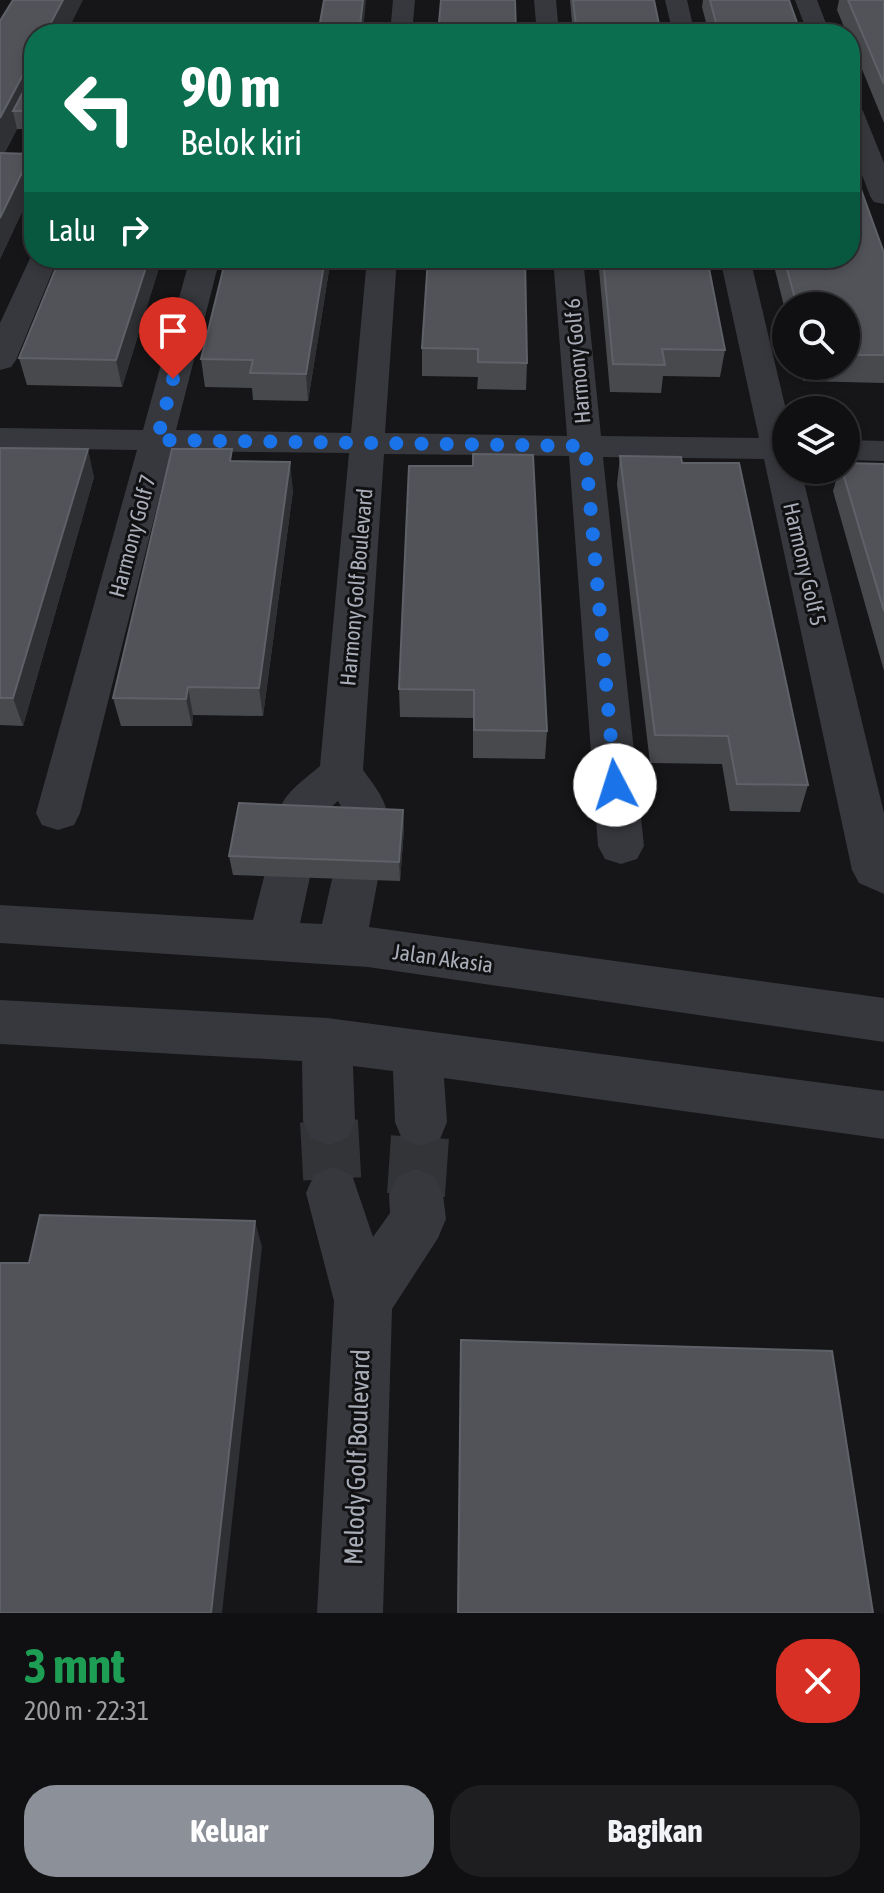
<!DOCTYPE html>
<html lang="id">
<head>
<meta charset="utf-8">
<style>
  body { margin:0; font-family:"Asap Condensed",sans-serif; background:#1e1e20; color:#f1f3f6; height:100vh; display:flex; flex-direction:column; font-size:30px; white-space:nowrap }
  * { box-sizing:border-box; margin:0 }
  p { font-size:26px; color:#9c9d9f }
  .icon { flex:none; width:44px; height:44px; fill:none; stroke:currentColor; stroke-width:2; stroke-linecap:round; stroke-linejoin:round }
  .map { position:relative; height:1613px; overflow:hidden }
  .details { display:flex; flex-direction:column; background:#101012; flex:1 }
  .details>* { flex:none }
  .top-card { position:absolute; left:24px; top:24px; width:836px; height:244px; border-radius:32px; box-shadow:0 4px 12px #0003,0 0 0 2px #303032; background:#0b6e4f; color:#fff; overflow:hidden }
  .buttons { position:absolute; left:772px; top:292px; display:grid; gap:16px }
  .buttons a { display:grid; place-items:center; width:88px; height:88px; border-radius:50%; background:#101012; box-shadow:0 4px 12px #0003,0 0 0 2px #303032; font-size:40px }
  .pin { position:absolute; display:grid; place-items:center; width:68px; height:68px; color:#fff; margin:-82px -34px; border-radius:50% 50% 50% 0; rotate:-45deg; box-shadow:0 0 8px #0007 }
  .pin .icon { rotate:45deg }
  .me { position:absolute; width:88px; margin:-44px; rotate:355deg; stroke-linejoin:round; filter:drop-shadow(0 0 6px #0008) }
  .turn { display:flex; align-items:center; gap:28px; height:168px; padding:0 24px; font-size:36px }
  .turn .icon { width:104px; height:104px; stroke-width:2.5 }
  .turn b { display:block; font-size:56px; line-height:68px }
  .then { display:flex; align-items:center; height:76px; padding:0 24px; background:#0003; gap:16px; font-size:30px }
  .round { display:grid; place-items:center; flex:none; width:84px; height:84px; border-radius:32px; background:#1e1e20 }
  .headline { display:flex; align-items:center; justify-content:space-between; height:136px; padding:0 24px }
  h1 { font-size:48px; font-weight:700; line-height:60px; color:#1e9e55 }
  .button { display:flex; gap:16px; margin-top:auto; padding:16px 24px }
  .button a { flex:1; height:92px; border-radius:32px; background:#8c9099; color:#fff; font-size:32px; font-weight:700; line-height:92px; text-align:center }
  .button a+a { background:#1e1e20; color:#f1f3f6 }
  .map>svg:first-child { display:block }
</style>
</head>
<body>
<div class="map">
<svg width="884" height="1613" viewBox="0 0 884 1613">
  <rect width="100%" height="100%" fill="#161618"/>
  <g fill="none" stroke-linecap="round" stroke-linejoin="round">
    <path stroke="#333438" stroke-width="58" stroke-dasharray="58 29" stroke-linecap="butt" d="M 329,1121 L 333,1193
      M 416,1195 L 421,1122"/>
    <path fill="#37383d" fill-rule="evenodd" d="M 393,0 L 415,0 L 412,34 L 390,34 Z
      M 534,0 L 556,0 L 559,34 L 537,34 Z
      M 665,0 L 687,0 L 695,34 L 673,34 Z
      M 795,0 L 817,0 L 830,34 L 808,34 Z
      M 850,103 L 859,106 L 863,111 L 884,163 L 884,204 L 874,202 L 870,196 L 850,143 Z
      M 33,252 L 34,258 L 58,258 L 16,360 L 11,367 L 0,370 L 0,323 Z
      M 190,258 L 220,258 L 176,430 L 351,433 L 367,258 L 397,258 L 385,433 L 567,436 L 553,258 L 583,258 L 601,436 L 759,438 L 720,258 L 750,258 L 786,410 L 786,470 L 801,470 L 884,813 L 884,894 L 859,883 L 852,870 L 764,459 L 603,457 L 644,846 L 637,859 L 621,864 L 605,859 L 598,846 L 569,456 L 384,454 L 363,770 C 379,792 397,813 383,840 L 367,845 L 351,840 C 344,827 346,813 338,801 L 324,813 L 316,837 L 300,842 L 284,837 C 266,804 297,786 320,766 L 349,453 L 171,451 L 80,813 L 74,825 L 58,830 L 42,825 L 36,813 L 137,450 L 0,448 L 0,428 L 143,430 Z
      M 846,440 L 884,441 L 884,461 L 846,460 Z
      M 287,859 L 303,864 L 310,877 L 300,923 L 322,924 L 332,879 L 339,866 L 355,861 L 371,866 L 378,879 L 369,927 L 884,998 L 884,1042 L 368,967 L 0,943 L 0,905 L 253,920 L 264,877 L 271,864 Z
      M 0,1000 L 327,1018 L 884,1091 L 884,1139 L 444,1078 L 447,1122 L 440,1139 L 421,1146 L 402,1139 L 395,1122 L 393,1071 L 353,1066 L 355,1121 L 348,1138 L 329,1145 L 310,1138 L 303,1121 L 302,1061 L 0,1044 Z
      M 333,1167 L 352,1175 L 373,1237 L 390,1213 L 389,1195 L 397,1177 L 416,1169 L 435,1177 L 443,1195 L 446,1219 L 438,1238 L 392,1309 L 383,1613 L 317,1613 L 334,1301 L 306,1193 L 314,1175 Z"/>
  </g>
  <path fill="#47494d" d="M 570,0 L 654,0 L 661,34 L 573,34 Z
    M 703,0 L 789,0 L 801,34 L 709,34 L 702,7 Z
    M 839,0 L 884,0 L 884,123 L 850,40 L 850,34 L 847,34 L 837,10 Z
    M 0,21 L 34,34 L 34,129 L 17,129 L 5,152 L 6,153 L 31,154 L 34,166 L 34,186 L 0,259 Z
    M 884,253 L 884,383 L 803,381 L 799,366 L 846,366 L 846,306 L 786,306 L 786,314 L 772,258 L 850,258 Z
    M 60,258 L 162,258 L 122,387 L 27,385 L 19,358 Z
    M 226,258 L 331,258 L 308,401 L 253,400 L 252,388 L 205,387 L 201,359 Z
    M 428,258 L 527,363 L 526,390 L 477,389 L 478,377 L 422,376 L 422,348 Z
    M 598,258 L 707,258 L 725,350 L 720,377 L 663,376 L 661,393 L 610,392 Z
    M 0,448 L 94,477 L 23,726 L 0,725 Z
    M 620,456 L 682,463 L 808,785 L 800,812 L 730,811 L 722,764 L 650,763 L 617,484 Z
    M 234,461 L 293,490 L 263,716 L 193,715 L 192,726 L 121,726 L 113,698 Z
    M 884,464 L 884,671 L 833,491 L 839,470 L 846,470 Z
    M 409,466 L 547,731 L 545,759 L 473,758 L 473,718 L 400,717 L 399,689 Z
    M 403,810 L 404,829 L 400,881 L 233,875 L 229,856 Z"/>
  <path fill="#2f3033" d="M 63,0 L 83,0 L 66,34 L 45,34 Z
    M 363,0 L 366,0 L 363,34 L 359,34 Z
    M 34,54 L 34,96 L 13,111 L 10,98 Z
    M 10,98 L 17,129 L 5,152 L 7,160 L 0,174 L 0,118 Z
    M 31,154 L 34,166 L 34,186 L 0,259 L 0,218 Z
    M 149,258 L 162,258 L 122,387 L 116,360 Z
    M 325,258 L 331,258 L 308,401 L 306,374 Z
    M 88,449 L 94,477 L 23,726 L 13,698 Z
    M 290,462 L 293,490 L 263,716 L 259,688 Z
    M 188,687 L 193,715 L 192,726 L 186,699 Z
    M 403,810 L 404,829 L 400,881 L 399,862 Z
    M 255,1221 L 262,1247 L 222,1613 L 211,1613 Z"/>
  <path fill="#525359" stroke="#5f6168" stroke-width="2" d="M 13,0 L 63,0 L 45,34 L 34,34 L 34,54 L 0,118 L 0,21 Z
    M 324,0 L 363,0 L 359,34 L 318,34 Z
    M 441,0 L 515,0 L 516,34 L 438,34 Z
    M 573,0 L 654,0 L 661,34 L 577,34 Z
    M 710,0 L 789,0 L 801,34 L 719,34 Z
    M 848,0 L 884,0 L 884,84 Z
    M 29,81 L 34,81 L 34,111 L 13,111 Z
    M 0,153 L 31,154 L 0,218 Z
    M 850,173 L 855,173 L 884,253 L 884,355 L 846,355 L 846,306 L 797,306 L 784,258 L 850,258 Z
    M 60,258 L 149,258 L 116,360 L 19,358 Z
    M 226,258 L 325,258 L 306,374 L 250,373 L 253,360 L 201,359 Z
    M 428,258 L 525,258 L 527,363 L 478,362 L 478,349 L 422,348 Z
    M 603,258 L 707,258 L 725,350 L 662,349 L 665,365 L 613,364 Z
    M 0,448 L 88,449 L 13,698 L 0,698 Z
    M 172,449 L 232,449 L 230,461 L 290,462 L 259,688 L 188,687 L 186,699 L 113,698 Z
    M 473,454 L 533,455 L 547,731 L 474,730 L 474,690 L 399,689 L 409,466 L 473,466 Z
    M 620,456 L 681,457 L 682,463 L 739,463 L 808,785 L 737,784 L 728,736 L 655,735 Z
    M 846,463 L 884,464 L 884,611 L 842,470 L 846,470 Z
    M 239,803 L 403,810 L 399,862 L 229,856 Z
    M 40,1215 L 255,1221 L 211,1613 L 0,1613 L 0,1263 L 29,1263 Z
    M 461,1340 L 832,1351 L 873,1613 L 458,1613 Z"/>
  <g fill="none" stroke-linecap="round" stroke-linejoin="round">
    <path stroke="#1a73e8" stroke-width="14" stroke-dasharray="0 25.2" d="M 173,379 L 157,440 L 585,446 L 615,785"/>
  </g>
  <g text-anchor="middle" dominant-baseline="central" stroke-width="6" stroke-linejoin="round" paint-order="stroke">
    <g font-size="22" fill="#a8adb8" stroke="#111113">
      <text transform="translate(577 361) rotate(-95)">Harmony Golf 6</text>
      <text transform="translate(132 536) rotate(-75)">Harmony Golf 7</text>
      <text transform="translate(805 564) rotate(77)">Harmony Golf 5</text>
      <text transform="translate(356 587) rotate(-85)">Harmony Golf Boulevard</text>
      <text transform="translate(443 958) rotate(8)">Jalan Akasia</text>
    </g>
    <g font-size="26" fill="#a8adb8" stroke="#111113">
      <text transform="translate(357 1457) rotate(-88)">Melody Golf Boulevard</text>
    </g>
  </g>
</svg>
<div class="buttons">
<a><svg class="icon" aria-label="search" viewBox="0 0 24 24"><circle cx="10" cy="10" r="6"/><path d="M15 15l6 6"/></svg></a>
<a><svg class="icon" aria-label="layers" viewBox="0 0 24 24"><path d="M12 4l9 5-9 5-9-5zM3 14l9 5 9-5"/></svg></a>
</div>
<div class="pin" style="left:173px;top:379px;background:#d93025"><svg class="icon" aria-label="arrive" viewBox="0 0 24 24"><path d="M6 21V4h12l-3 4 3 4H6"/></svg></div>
<svg class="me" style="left:615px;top:785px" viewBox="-20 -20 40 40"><circle r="19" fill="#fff"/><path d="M0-13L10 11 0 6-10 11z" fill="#1a73e8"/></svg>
<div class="top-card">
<div class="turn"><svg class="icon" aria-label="left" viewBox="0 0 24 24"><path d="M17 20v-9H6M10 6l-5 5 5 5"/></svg><div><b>90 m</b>Belok kiri</div></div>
<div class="then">Lalu<svg class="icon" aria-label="right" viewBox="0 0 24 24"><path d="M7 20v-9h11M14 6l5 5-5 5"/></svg></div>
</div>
</div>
<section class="details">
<div class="headline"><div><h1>3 mnt</h1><p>200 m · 22:31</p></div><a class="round" style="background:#d93025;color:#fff"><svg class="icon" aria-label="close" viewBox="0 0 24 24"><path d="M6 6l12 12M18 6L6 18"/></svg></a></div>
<div class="button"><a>Keluar</a><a>Bagikan</a></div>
</section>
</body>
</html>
